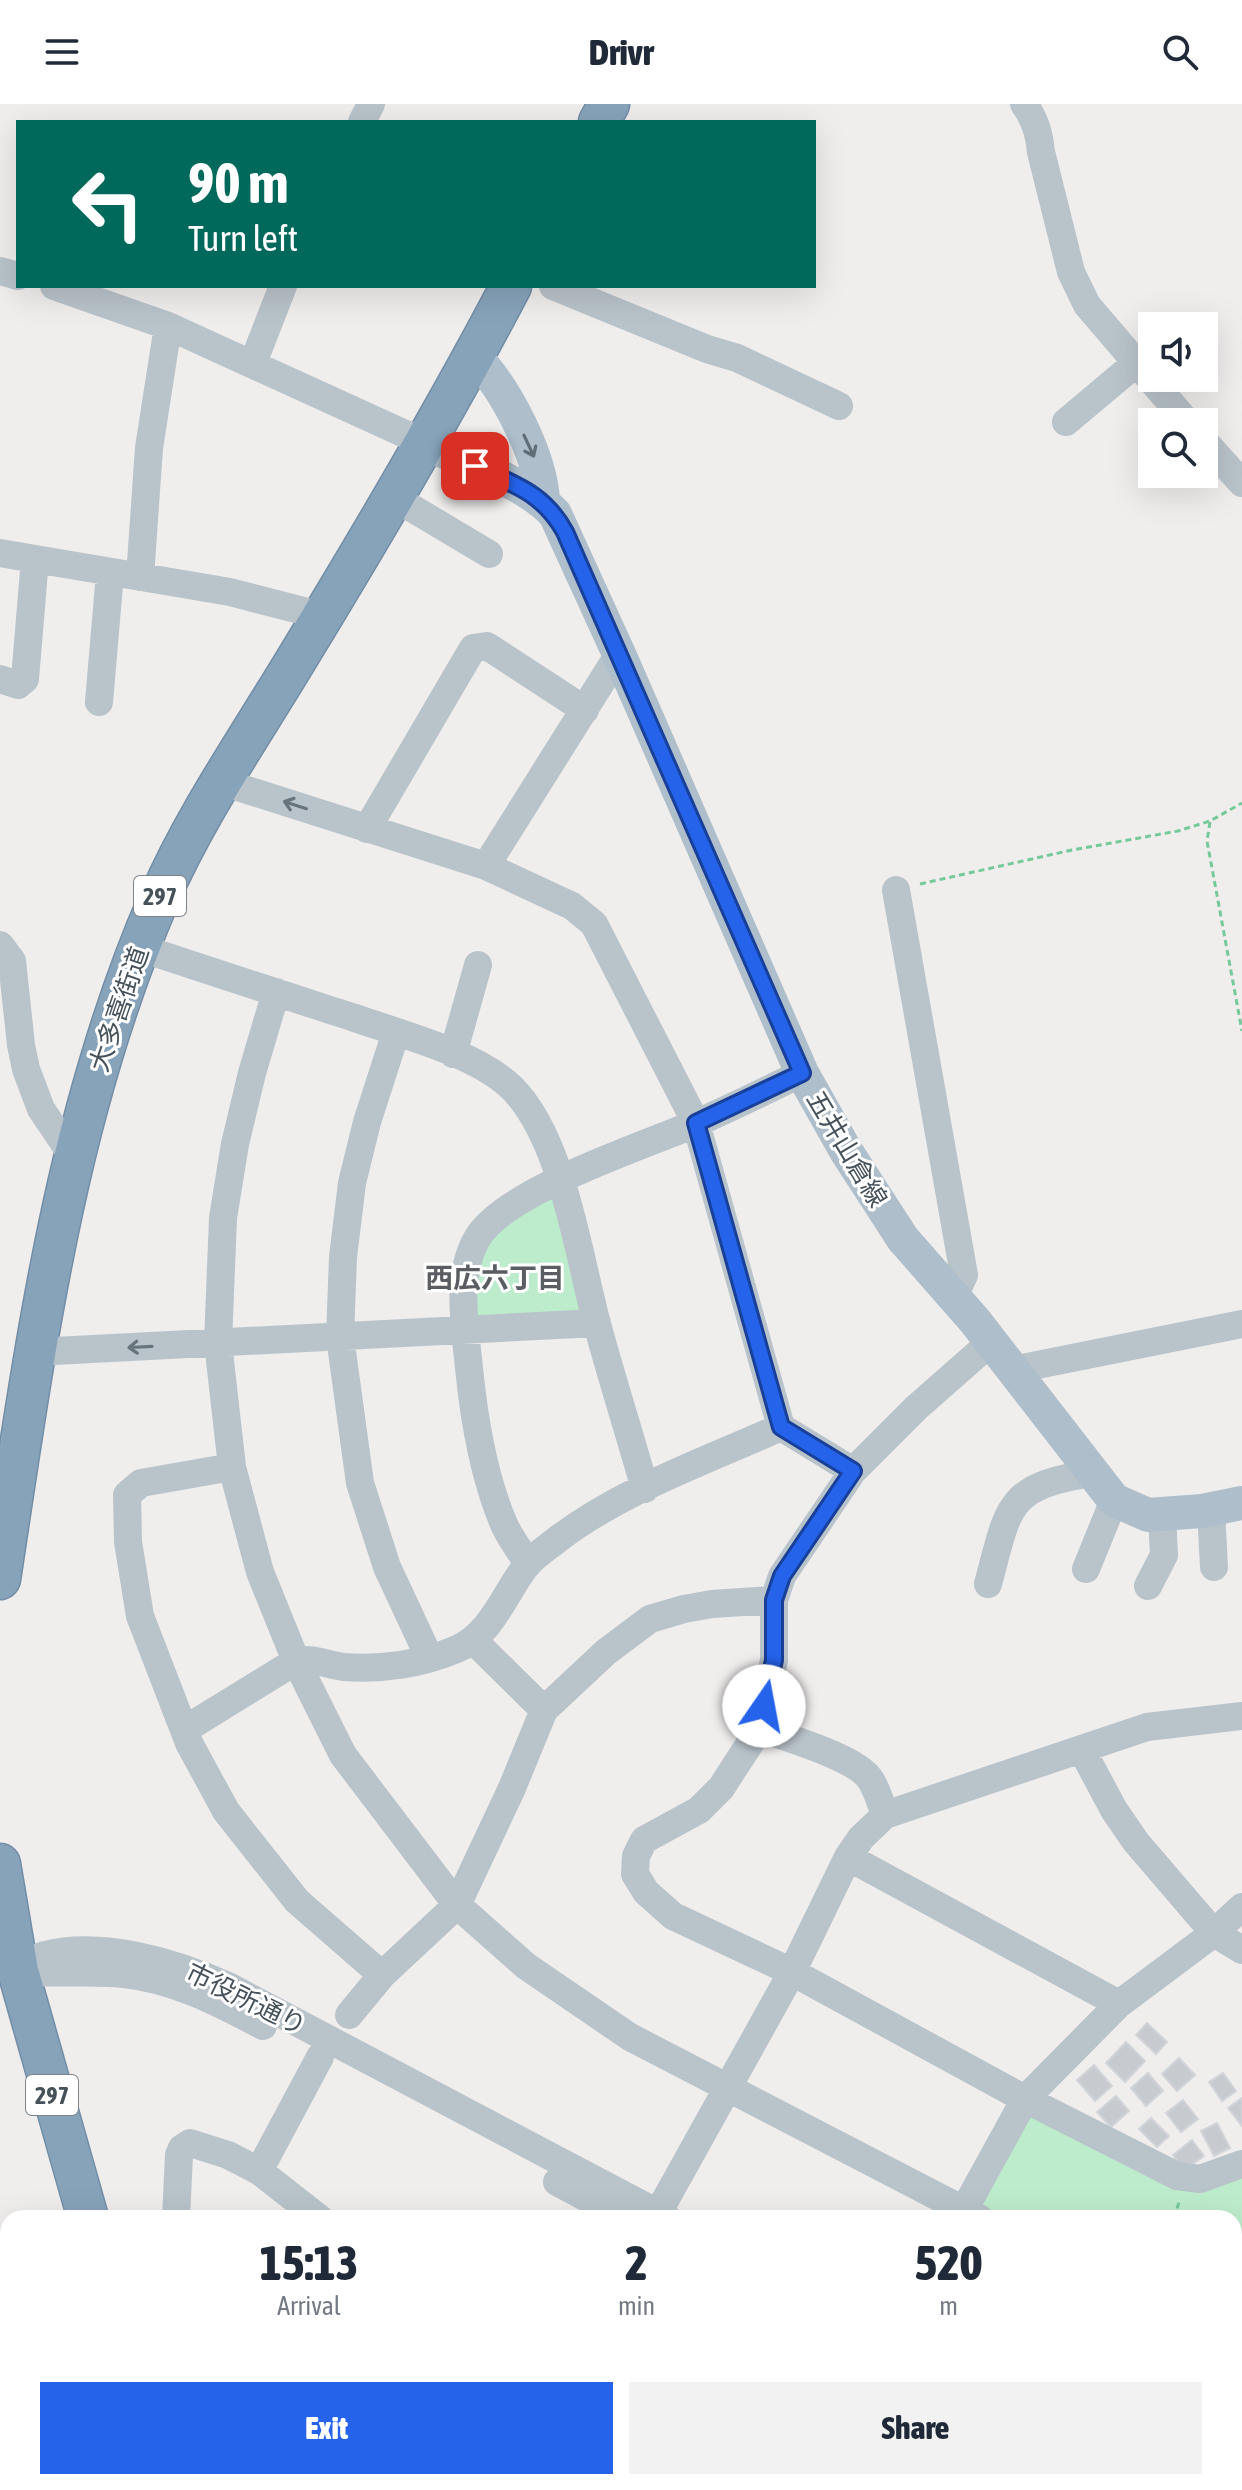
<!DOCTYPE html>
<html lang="en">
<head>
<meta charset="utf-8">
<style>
  body { margin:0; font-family:"Asap Condensed","Noto Sans JP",sans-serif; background:#f2f2f3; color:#1f2937; height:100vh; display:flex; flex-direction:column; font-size:30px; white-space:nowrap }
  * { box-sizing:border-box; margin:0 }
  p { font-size:26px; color:#747a83 }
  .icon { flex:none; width:44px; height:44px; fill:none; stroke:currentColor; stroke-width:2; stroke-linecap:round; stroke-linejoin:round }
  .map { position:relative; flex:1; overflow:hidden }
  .side { position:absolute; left:0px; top:2106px; width:1242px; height:280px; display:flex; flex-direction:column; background:#fff; border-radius:24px 24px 0 0; box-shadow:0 8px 32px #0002 }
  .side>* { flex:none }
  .banner { position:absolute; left:16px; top:16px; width:800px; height:168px; border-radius:0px; box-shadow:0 8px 32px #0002; background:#00695c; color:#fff; overflow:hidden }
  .buttons { position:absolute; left:1138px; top:208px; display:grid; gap:16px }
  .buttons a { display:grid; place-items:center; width:80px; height:80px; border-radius:0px; background:#fff; box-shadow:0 8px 32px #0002; font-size:40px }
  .pin { position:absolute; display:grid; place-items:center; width:68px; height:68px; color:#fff; margin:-34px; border-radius:16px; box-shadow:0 4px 12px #0006 }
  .me { position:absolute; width:88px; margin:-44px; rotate:12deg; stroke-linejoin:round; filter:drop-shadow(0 0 6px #0008) }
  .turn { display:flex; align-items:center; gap:28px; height:168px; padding:0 40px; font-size:36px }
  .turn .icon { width:104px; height:104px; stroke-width:2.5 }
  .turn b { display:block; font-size:56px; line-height:68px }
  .eta { display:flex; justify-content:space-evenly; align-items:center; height:136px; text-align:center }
  .eta b { font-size:48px; font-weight:800; line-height:56px }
  .cta { display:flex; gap:16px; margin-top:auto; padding:16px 40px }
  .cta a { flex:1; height:92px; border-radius:0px; background:#2563eb; color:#fff; font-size:32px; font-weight:800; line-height:92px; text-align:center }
  .cta a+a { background:#f2f2f3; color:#1f2937 }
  header { display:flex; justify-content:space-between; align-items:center; height:104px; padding:0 40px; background:#fff; font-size:36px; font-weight:800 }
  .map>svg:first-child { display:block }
</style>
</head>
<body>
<header><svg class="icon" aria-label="menu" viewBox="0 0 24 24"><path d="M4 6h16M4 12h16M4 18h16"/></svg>Drivr<svg class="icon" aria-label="search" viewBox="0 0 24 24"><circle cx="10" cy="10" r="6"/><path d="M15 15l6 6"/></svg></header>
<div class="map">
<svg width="1242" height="2386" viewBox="0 0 1242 2386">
  <rect width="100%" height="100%" fill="#f0eded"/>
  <path fill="#bdeccc" d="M 541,1094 L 554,1095 L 582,1203 L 576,1209 L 485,1217 L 473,1210 L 481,1151 L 508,1114 Z
    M 1026,2007 L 1177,2083 L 1242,2068 L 1242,2200 L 1234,2197 L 1234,2114 L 988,2114 L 976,2098 Z"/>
  <path fill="#8bdbe8" d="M 313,2378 L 449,2378 L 454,2386 L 314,2386 Z"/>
  <path fill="#c7cbd0" stroke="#d1d4d9" stroke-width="2" d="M 1147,1919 L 1167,1938 L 1156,1950 L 1136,1931 Z
    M 1126,1938 L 1145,1957 L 1125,1978 L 1106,1959 Z
    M 1179,1954 L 1195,1971 L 1177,1987 L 1162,1970 Z
    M 1094,1961 L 1112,1982 L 1095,1997 L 1077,1976 Z
    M 1148,1969 L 1163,1987 L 1146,2002 L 1131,1984 Z
    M 1223,1969 L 1236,1987 L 1222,1997 L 1209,1978 Z
    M 1116,1992 L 1129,2007 L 1111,2023 L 1097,2008 Z
    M 1242,1994 L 1242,2022 L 1228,2004 Z
    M 1183,1996 L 1198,2015 L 1181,2028 L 1166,2009 Z
    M 1151,2014 L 1169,2032 L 1157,2043 L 1139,2025 Z
    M 1217,2019 L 1230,2044 L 1214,2052 L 1201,2027 Z
    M 1192,2036 L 1204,2052 L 1184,2066 L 1173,2051 Z
    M 1234,2217 L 1242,2220 L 1242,2244 L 1234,2241 Z
    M 1234,2293 L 1242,2297 L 1242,2324 L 1234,2320 Z
    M 982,2378 L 1017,2378 L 1024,2382 L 1022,2386 L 989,2386 L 981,2381 Z
    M 1045,2378 L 1067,2378 L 1061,2386 L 1039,2386 Z"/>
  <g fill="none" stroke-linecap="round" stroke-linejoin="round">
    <g stroke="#728ea6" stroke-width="43">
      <path id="highway" d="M 599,18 L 609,0
        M 0,1475 C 35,1245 65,1011 159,795 C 195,712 249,634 296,556 C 371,433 444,310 511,182
        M 0,1760 L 18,1867 L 88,2114
        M 164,2378 L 167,2386"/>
    </g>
    <path stroke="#76c99a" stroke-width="3" stroke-dasharray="6 4" stroke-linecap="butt" d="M 1210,718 L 1207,737 L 1242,927
      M 920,780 L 1072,746 L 1178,727 L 1210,717 L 1242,699
      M 1174,2114 L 1180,2095"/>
    <path stroke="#b9c3ca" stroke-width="28" d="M 1024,0 C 1035,15 1039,29 1041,48 L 1071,168 L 1087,201 L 1187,318
      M 362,18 L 371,0
      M 0,167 L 18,172
      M 54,182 L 168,222 L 427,340
      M 553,182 L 707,245 L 737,254 L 839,302
      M 253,259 L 283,182
      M 1066,318 L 1135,260
      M 1204,337 L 1242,379
      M 395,394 L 489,450
      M 0,449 L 230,488 L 323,512
      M 140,473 L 149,344 L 168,222
      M 0,575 L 18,581 L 25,575 L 35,455
      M 99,598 L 110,469
      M 222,678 L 486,762 L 572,802 L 594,820 L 696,1019 L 781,1323 L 853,1367
      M 367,725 L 473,544 L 487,542 L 585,606
      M 486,762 L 619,550
      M 896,786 L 964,1171 L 954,1193
      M 0,841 L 12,857 L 21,941 L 26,965 L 41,1005 L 74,1054
      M 138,843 C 209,867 281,890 352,913 C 400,930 476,949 512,984 C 562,1034 578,1148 596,1216 C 611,1272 629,1328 645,1385
      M 276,888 L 252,969 L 235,1040 L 223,1114 L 218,1239 L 232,1363 L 260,1468 L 296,1557 L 343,1651 L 457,1801 L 526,1862 L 630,1933 L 979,2114
      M 396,928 L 367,1018 L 352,1079 L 343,1153 L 340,1233 L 360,1379 L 387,1463 L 429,1553
      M 453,950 L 478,861
      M 991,1238 L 916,1304 L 853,1367 L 782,1472 L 774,1496 L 774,1556 L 760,1624 L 721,1684 L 699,1706 L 644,1736 L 636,1752 L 635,1770 L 646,1788 L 673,1812 L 792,1868 L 1025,1995 L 1177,2072 L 1200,2075 L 1242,2060
      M 35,1248 L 597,1219
      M 1012,1266 L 1242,1220
      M 232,1363 L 141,1379 L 127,1391 L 128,1438 L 140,1512 L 189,1639 L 226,1707 L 297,1797 L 382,1871
      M 1211,1406 L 1214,1463
      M 528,1460 C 520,1446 509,1433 503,1418 C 483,1370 474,1315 469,1264 C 465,1223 455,1170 478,1133 C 506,1087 640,1043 692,1021 C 729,1005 765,987 802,969
      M 1086,1465 L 1114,1396
      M 988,1480 C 1009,1402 1006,1382 1093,1369
      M 1148,1482 L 1164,1451 L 1162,1410
      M 473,1536 L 544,1606
      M 760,1624 C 786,1634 855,1653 870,1675 C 877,1685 881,1700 885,1711
      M 184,1626 L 296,1557 C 313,1553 327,1561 344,1563 C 381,1566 422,1560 457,1545 C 491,1531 505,1489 526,1462 C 534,1452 548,1443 558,1435 C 622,1386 708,1356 781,1323
      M 1082,1646 L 1114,1706 L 1136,1738 L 1214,1829 L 1242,1846
      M 848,1753 L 1119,1900
      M 18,1867 C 26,1862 36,1853 45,1851 C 102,1836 176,1859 228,1882 L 667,2114
      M 18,1867 C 54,1871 88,1866 124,1870 C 174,1875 219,1899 263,1922
      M 349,1911 L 382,1871 L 457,1801 L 512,1684 L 544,1606 L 606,1548 L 650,1515 L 684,1505 L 712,1500 L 774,1496
      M 259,2067 L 320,1953
      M 557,2078 L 624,2114
      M 964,2106 L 1025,1995 L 1119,1900 L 1214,1829 L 1242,1803
      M 658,2109 L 792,1868 L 848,1753 L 861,1734 L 885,1711 L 1147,1623 L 1242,1612
      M 176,2114 L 179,2051 L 182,2044 L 190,2039 L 228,2051 L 259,2067 L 319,2114
      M 1234,2252 L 1242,2256
      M 550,2378 L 565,2386
      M 813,2378 L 828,2386
      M 1124,2378 L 1139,2386
      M 1171,2378 L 1186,2386
      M 519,2386 L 520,2378
      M 964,2386 L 968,2378"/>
    <path stroke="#aebfcb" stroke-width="34" d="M 474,252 C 506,284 541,353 543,397
      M 427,340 C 465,358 527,379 555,410 L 619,550 L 802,969 L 846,1047 L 903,1135 L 975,1217 L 1114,1396 L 1148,1411 L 1202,1407 L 1242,1399"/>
    <use href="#highway" stroke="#87a3ba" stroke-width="40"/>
  </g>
  <defs><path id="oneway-shaft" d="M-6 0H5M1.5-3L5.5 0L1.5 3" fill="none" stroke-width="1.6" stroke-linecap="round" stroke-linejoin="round" transform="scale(2)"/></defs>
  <use stroke="#606d76" href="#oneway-shaft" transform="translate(529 342) rotate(65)"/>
  <g stroke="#68747c">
    <use href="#oneway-shaft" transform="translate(295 701) rotate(-162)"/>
    <use href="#oneway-shaft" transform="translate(140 1243) rotate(177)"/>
  </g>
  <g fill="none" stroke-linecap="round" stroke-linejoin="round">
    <g stroke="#184099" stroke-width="20">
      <path id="route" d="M 475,362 C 514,381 543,388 565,428 L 802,969 L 696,1019 L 781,1323 L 853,1367 L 782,1472 L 774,1496 L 774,1556 L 764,1602"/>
    </g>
    <use href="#route" stroke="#2563eb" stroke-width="14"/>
  </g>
  <g text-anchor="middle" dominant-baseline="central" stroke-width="6" stroke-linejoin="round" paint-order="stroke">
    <g fill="#fff" stroke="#7e868c" stroke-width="2">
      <rect x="134" y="772" width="52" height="40" rx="6"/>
      <rect x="26" y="1971" width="52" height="40" rx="6"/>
    </g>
    <g font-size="24" font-weight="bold" fill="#46525a">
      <text x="160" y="792">297</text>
      <text x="52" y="1991">297</text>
    </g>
    <g font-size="26" fill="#46525a" stroke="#fff">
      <text transform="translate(119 905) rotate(-71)">大多喜街道</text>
      <text transform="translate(847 1045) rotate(59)">五井山倉線</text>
      <text transform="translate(246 1895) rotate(26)">市役所通り</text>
    </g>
    <g font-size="28" font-weight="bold" fill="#5a5e62" stroke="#fff">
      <text x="495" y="1174">西広六丁目</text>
    </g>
  </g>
</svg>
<div class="buttons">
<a><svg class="icon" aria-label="sound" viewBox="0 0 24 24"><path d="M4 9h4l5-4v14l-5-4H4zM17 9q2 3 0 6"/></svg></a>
<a><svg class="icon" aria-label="search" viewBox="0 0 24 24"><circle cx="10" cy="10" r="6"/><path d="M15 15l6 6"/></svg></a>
</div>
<div class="pin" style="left:475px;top:362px;background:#d93025"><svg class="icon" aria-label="arrive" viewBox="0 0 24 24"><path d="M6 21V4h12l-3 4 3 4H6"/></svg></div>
<svg class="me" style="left:764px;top:1602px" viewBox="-20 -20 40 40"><circle r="19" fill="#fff"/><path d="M0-13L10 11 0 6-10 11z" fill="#2563eb"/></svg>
<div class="banner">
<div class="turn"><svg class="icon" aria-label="left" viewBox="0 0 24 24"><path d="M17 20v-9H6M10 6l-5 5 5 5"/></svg><div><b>90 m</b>Turn left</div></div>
</div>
<section class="side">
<div class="eta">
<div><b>15:13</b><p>Arrival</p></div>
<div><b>2</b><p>min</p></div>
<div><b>520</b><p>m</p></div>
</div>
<div class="cta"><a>Exit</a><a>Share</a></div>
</section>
</div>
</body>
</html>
